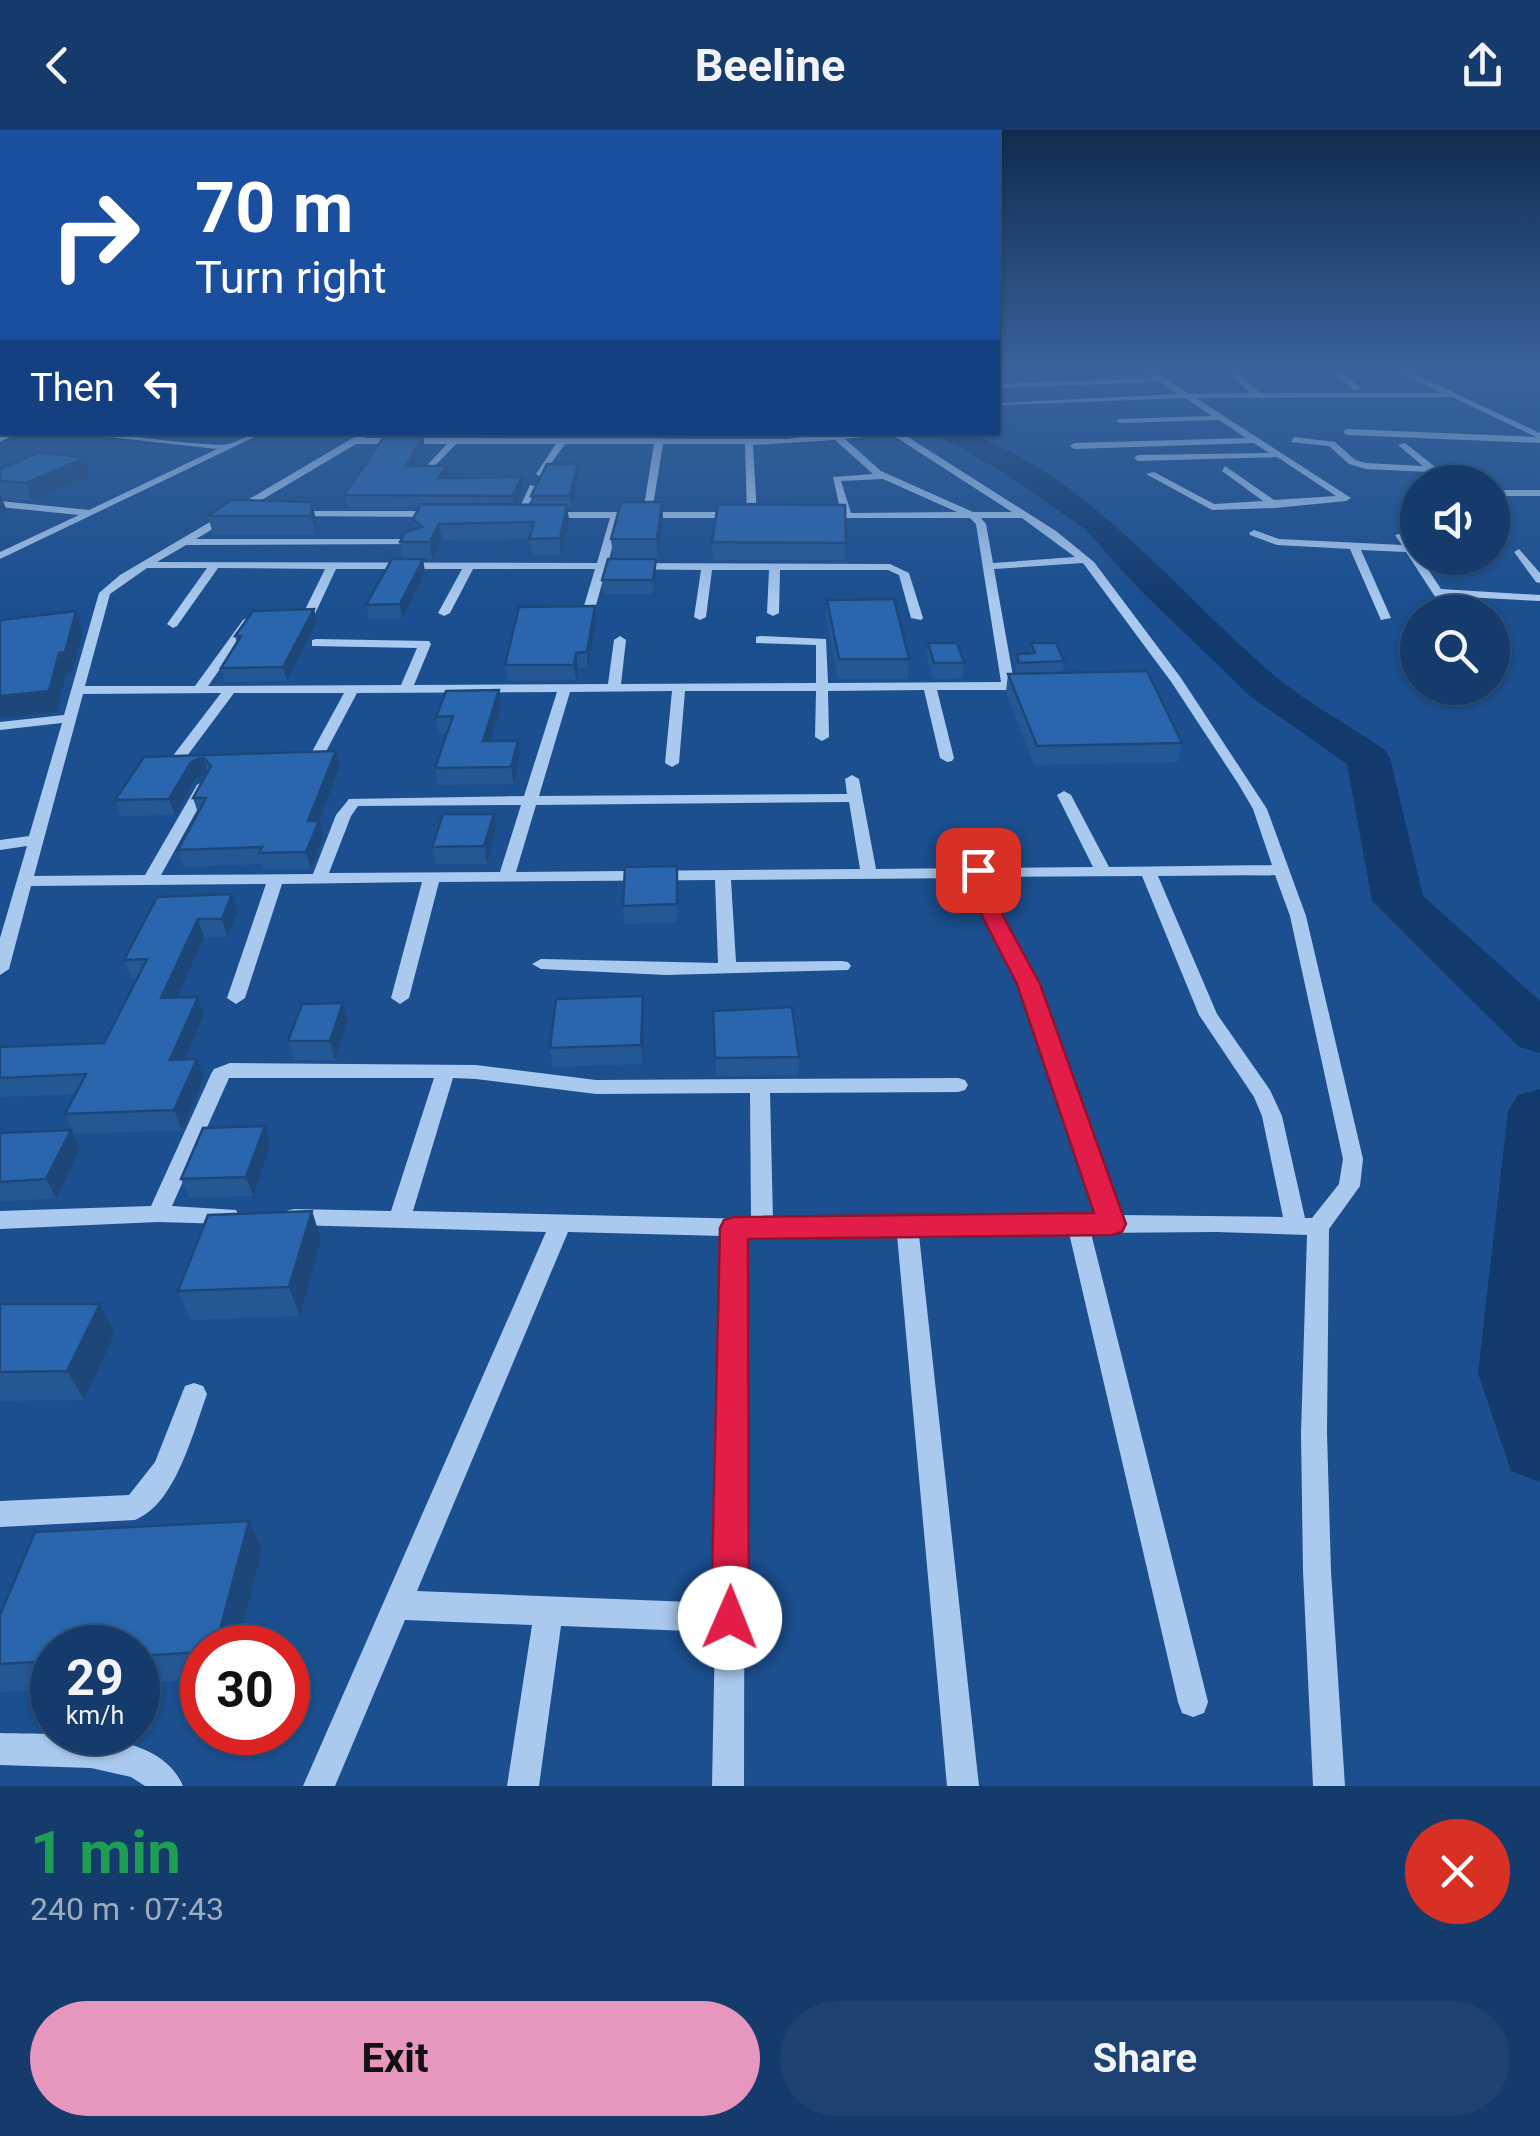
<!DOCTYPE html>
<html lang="en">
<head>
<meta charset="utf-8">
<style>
  body { margin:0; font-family:Roboto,sans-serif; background:#1d4271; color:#f1f3f6; height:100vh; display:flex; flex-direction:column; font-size:38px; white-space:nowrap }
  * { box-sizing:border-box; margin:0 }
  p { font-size:32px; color:#9dadc1 }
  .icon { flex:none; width:55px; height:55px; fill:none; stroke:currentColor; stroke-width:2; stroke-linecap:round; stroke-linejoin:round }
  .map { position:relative; height:1656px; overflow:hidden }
  .drawer { display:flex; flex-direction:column; background:#143b6b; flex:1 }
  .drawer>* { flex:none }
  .guide { position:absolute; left:0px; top:0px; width:1000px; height:305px; box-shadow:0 2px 8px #0004,0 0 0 2px #33557e; background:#1a4fa0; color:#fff; overflow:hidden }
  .tools { position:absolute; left:1400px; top:335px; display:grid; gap:20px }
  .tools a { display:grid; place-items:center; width:110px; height:110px; border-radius:50%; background:#143b6b; box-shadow:0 2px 8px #0004,0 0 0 2px #33557e; font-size:50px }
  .speed { position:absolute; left:30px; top:1495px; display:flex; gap:20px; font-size:50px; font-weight:700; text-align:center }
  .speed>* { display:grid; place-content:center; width:130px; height:130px; border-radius:50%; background:#143b6b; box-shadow:0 2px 8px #0004,0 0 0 2px #33557e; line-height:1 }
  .speed small { font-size:25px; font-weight:400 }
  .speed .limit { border:15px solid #d22; background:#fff; color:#111 }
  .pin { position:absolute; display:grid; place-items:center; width:85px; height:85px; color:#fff; margin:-42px; border-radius:20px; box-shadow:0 5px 15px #0006 }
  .me { position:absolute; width:110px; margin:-55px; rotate:1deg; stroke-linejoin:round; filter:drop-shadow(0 0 8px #0008) }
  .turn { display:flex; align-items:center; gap:35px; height:210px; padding:0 30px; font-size:45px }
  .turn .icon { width:130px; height:130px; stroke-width:2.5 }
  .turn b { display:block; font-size:70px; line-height:85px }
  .then { display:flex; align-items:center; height:95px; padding:0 30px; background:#0003; gap:20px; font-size:38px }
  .round { display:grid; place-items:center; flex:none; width:105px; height:105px; border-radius:52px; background:#1d4271 }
  .headline { display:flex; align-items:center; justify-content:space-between; height:170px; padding:0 30px }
  h1 { font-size:60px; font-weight:700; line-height:75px; color:#1e9e55 }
  .action { display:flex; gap:20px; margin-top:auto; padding:20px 30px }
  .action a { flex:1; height:115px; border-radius:60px; background:#e797bd; color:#111; font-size:40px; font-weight:700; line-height:115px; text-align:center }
  .action a+a { background:#1d4271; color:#f1f3f6 }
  header { display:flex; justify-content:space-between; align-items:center; height:130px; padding:0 30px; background:#143b6b; font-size:45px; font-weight:700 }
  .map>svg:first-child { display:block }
</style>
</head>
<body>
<header><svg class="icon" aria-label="back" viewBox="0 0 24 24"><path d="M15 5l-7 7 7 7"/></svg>Beeline<svg class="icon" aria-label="share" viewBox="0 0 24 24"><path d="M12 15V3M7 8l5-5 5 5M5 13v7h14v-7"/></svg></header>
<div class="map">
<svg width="1540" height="1656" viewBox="0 0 1540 1656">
  <rect width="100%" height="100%" fill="#1b4f8f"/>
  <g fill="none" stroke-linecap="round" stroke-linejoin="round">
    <path fill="#123a6d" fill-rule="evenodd" d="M 932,302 C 944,302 959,300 970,304 C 1090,347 1179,465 1275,546 C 1308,573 1348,595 1384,619 L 1390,628 L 1423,766 L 1540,871 L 1540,923 L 1519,917 L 1372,771 L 1347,634 L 1250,566 L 1138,458 L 1085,399 L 1006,344 Z
      M 1540,959 L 1540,1352 L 1511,1341 L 1478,1243 L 1508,981 L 1518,965 Z"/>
    <path fill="#a9c9ee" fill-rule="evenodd" d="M 1149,240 L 1157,240 L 1155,242 L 1189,264 L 1251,263 L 1226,240 L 1234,240 L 1260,263 L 1442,263 L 1396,240 L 1406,240 L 1540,303 L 1540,313 L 1347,305 L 1343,302 L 1347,299 L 1536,307 L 1452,267 L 1196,268 L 1351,368 L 1346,371 L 1275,378 L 1212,380 L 1146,344 L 1154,342 L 1214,374 L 1263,371 L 1222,341 L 1225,336 L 1274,370 L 1336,366 L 1277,327 L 1138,331 L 1134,328 L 1138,325 L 1269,323 L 1254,313 L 1074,319 L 1070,316 L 1074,313 L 1246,308 L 1219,290 L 1120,293 L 1116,291 L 1120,289 L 1212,286 L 1185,268 L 1004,275 L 1000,273 L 1178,264 L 1160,252 L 998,258 L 998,254 L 1154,248 L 1147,243 Z
      M 1330,240 L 1339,240 L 1362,259 L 1355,261 Z
      M 0,242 L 2,242 L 2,246 L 0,246 Z
      M 0,262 L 2,262 L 2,267 L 0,267 Z
      M 8,302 L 20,302 L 0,312 L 0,306 Z
      M 64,302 C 117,302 168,313 221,315 C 236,315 249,302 265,302 L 0,429 L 0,422 L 79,385 L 0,377 L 0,371 L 89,380 L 217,319 Z
      M 363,302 L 374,302 L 365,308 L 787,309 L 836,303 L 900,302 L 1056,401 L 1094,432 L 1181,548 L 1267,679 L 1306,786 L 1363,1029 L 1360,1056 L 1329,1099 L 1327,1303 L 1331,1441 L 1345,1656 L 1313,1656 L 1303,1441 L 1301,1303 L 1307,1105 L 1216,1102 L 1091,1103 L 1208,1572 L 1204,1583 L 1193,1587 L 1182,1583 L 1178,1572 L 1069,1103 L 919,1105 L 979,1656 L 947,1656 L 897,1105 L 745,1107 L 744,1656 L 712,1656 L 715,1502 L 561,1496 L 539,1656 L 507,1656 L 532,1495 L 405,1490 L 335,1656 L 303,1656 L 546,1102 L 294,1095 L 286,1093 L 283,1087 L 286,1081 L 294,1079 L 391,1081 L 434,948 L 229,948 L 172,1076 L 236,1080 L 239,1086 L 236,1092 L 228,1094 L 158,1092 L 0,1099 L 0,1081 L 151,1076 L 211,944 L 214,939 L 230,933 L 476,935 L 596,950 L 958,948 L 965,950 L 968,955 L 965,960 L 958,962 L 770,963 L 773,1089 L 1098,1086 L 1019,854 L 985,786 L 972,748 L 731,750 L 736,832 L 842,831 L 848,832 L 851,836 L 848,840 L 666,845 L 541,839 L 532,834 L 541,829 L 718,833 L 715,750 L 439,752 L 409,868 L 400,874 L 391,868 L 422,752 L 282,754 L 245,868 L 236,874 L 227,868 L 266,754 L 31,756 L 9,839 L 0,845 L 0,808 L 27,716 L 0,720 L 0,710 L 29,706 L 62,593 L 0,600 L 0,592 L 64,585 L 99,463 L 120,445 ZM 891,304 L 1012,382 L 973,382 L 881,341 L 845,309 ZM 835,310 L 873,344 L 833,347 L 841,383 L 823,383 L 818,386 L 820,388 L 970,388 L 976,394 L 1001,552 L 828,553 L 826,509 L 760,506 L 756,507 L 756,513 L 816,515 L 816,553 L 621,554 L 626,510 L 620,506 L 614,510 L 608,554 L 414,555 L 431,514 L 429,511 L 316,509 L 312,510 L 312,516 L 417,518 L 401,555 L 208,556 L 253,492 L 247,488 L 243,490 L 195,556 L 85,556 L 110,464 L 147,438 L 207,438 L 167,494 L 173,498 L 177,496 L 218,438 L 325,439 L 301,488 L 307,491 L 313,488 L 336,439 L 462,439 L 438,483 L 444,486 L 450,483 L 473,439 L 595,439 L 581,486 L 587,489 L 593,486 L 606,439 L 701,440 L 694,487 L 700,490 L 706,487 L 712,440 L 769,440 L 767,483 L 773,486 L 779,483 L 780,440 L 888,440 L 899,445 L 911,488 L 921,490 L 923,488 L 909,443 L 890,434 L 608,433 L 620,388 L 737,388 L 742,385 L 737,382 L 652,382 L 663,314 L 745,314 L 747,385 L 752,388 L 757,385 L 753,315 ZM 356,314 L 447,314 L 420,343 L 425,346 L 456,314 L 556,314 L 536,344 L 541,347 L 565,314 L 654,314 L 643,382 L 548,382 L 543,385 L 548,388 L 610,388 L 597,433 L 157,432 L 186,415 L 420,414 L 420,410 L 416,409 L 196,409 ZM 883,349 L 957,382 L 851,383 L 841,351 ZM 981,388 L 1022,388 L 1075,427 L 993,433 L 986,394 ZM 1083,433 L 1172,553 L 1239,655 L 1253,679 L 1272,735 L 1109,737 L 1071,665 L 1064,661 L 1057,665 L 1093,737 L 983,738 L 977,735 L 970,738 L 876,739 L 859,649 L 852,645 L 845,649 L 847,664 L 539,666 L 570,562 L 672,561 L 665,633 L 672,637 L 679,633 L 685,561 L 816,561 L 815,607 L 822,611 L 829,607 L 828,561 L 924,560 L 940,628 L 947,632 L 952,631 L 954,628 L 937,560 L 1031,560 L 1037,556 L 1031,552 L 1014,552 L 994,439 ZM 557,562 L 524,666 L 349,669 L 336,685 L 313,744 L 161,745 L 211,655 L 204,651 L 197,655 L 145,745 L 34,746 L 83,564 L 221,563 L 169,631 L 176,635 L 181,634 L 234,563 L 344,563 L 308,629 L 315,633 L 322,629 L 357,563 ZM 849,672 L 860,739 L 516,742 L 536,675 ZM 521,675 L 500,742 L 329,743 L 351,686 L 358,676 ZM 1275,745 L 1290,786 L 1343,1029 L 1339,1054 L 1312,1088 L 1305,1088 L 1282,986 L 1270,960 L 1217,884 L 1158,746 ZM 1142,746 L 1199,885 L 1254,967 L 1262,986 L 1283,1087 L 1120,1085 L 1037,854 L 1001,786 L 988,747 ZM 453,948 L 476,949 L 596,964 L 750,963 L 751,1089 L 413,1081 ZM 568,1102 L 723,1106 L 716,1473 L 417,1461 Z
      M 1294,307 L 1335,312 L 1355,330 L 1366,333 L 1423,336 L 1398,315 L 1405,313 L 1454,352 L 1444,352 L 1430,342 L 1366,339 L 1349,334 L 1329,316 L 1291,312 Z
      M 530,355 L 538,357 L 522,386 L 516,386 Z
      M 1492,360 L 1540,360 L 1540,366 L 1492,366 Z
      M 293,381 L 437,381 L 442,384 L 437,387 L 290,386 L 290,382 Z
      M 1254,400 L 1279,409 L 1402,415 L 1395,405 L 1404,403 L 1441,459 L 1540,465 L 1540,471 L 1445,466 L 1456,482 L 1445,482 L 1406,422 L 1361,420 L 1391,488 L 1381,490 L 1350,419 L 1277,415 L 1250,405 L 1249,403 Z
      M 1519,419 L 1540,443 L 1540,453 L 1536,452 L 1514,422 Z
      M 194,1253 L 203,1256 L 207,1264 C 193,1302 176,1374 135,1390 L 0,1397 L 0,1371 L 129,1365 L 155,1332 L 185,1256 Z
      M 0,1603 C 53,1605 159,1597 183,1656 L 145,1656 L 131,1647 L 91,1638 L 0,1635 Z"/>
  </g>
  <path fill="#245895" d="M 423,307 L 425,318 L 414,336 L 447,336 L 448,348 L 523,358 L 515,374 L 532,374 L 531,366 L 578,334 L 579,345 L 572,377 L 567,377 L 569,391 L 561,425 L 531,425 L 529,409 L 442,410 L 432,429 L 423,429 L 425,443 L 402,488 L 369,489 L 366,475 L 403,429 L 400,412 L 415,399 L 413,389 L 420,377 L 347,377 L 344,365 Z
    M 85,328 L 91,345 L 32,370 L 2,369 L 7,381 L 0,384 L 0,339 Z
    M 312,372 L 316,391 L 316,405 L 213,405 L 208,386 Z
    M 662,372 L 663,391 L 658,429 L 656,429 L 656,443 L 654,464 L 603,464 L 602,450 L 613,429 L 611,409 Z
    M 712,412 L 846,413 L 846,430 L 713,430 Z
    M 827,470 L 909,529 L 908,549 L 838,549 L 826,489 Z
    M 595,476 L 596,491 L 588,538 L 578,538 L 576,550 L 507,551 L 505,535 Z
    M 314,479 L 317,492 L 287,551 L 225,552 L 221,538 L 237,513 L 235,506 Z
    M 928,513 L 964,533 L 962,548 L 933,549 L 927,528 Z
    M 1031,513 L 1064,531 L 1063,543 L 1182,613 L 1178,632 L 1034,635 L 1006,562 L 1008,544 L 1016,544 L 1017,524 L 1030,524 Z
    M 501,576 L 490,611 L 518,611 L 520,627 L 514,654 L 438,655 L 435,638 L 447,603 L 439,603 L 436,587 Z
    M 336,621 L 340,637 L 319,691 L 323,707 L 311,739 L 264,740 L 262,734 L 184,737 L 178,720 L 198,683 L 193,668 L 207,643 L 196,648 L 175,685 L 121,686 L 115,670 L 144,627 Z
    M 494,684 L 496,701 L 487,734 L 435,734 L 432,717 Z
    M 677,736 L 678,792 L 625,794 L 623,776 Z
    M 232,764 L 238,782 L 227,807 L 204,808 L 177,867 L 204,885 L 186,929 L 204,948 L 182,1000 L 74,1004 L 65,984 L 75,964 L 0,967 L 0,917 L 104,913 L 137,848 L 131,848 L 124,830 Z
    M 643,866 L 644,885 L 643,934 L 553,937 L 550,918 Z
    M 343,873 L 348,892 L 335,930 L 294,930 L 288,911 Z
    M 713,881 L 799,927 L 798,945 L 716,946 Z
    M 265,996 L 271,1015 L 253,1066 L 189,1068 L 181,1049 Z
    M 0,1003 L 80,1019 L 56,1068 L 0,1072 Z
    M 312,1081 L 321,1110 L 300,1186 L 191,1190 L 178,1161 Z
    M 0,1174 L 100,1174 L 115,1203 L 84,1270 L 0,1271 Z
    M 262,1419 L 202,1518 L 202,1549 L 138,1553 L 138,1518 L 52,1518 L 52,1559 L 0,1562 L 0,1485 Z"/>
  <path fill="#1d4779" d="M 423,307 L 425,318 L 407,347 L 406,336 Z
    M 85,328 L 91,345 L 32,370 L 26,353 Z
    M 578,334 L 579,345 L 572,377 L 570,366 Z
    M 447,336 L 449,347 L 440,359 L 438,348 Z
    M 522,347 L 523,358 L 514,377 L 512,366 Z
    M 0,364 L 7,381 L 0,384 Z
    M 312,372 L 316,391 L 316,405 L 311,386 Z
    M 662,372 L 663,391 L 658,429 L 657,409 Z
    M 567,375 L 569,391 L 561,425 L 560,408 Z
    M 439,394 L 442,410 L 432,429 L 430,412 Z
    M 423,429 L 425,443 L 402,488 L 400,474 Z
    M 656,429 L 656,443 L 654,464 L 653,450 Z
    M 595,476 L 596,491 L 588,538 L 587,522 Z
    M 314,479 L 317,492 L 287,551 L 283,537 Z
    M 76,481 L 83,501 L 72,542 L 66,543 L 57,582 L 0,588 L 0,565 L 59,523 Z
    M 576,523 L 578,538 L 576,550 L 574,535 Z
    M 499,560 L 501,576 L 485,628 L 483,611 Z
    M 518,611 L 520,627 L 514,654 L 511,637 Z
    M 336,621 L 340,637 L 312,708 L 308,691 Z
    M 203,627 L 208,643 L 196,648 L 175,685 L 169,669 L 191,632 Z
    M 494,684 L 496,701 L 487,734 L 484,716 Z
    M 319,691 L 323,707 L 311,739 L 306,722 Z
    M 232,764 L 238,782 L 227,807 L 222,789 Z
    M 198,789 L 204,808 L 168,887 L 161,868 Z
    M 643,866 L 644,885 L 643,934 L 641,915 Z
    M 198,867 L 204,885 L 177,949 L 170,930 Z
    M 343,873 L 348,892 L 335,930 L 330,911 Z
    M 197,929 L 204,948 L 182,1000 L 174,980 Z
    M 265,996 L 271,1015 L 253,1066 L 246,1047 Z
    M 71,1000 L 80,1019 L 56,1068 L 46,1049 Z
    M 312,1081 L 321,1110 L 300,1186 L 289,1157 Z
    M 100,1174 L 115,1203 L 84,1270 L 67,1241 Z
    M 249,1391 L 262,1419 L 237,1518 L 215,1518 Z"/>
  <path fill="#2a66ad" stroke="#1d4779" stroke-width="2.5" d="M 384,307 L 423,307 L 406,336 L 447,336 L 438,348 L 522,347 L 512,366 L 344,365 Z
    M 40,322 L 85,328 L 26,353 L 0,351 L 0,339 Z
    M 547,334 L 578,334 L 570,366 L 531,366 Z
    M 231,370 L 312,372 L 311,386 L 208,386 Z
    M 621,372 L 662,372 L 657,409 L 611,409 Z
    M 421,374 L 567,375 L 560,408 L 529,409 L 534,392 L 439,394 L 430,412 L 400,412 L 405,402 L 422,397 L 413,389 Z
    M 718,374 L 845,375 L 846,413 L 712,412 Z
    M 392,429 L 423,429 L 400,474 L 366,475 Z
    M 608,429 L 656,429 L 653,450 L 602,450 Z
    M 894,469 L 909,529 L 839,529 L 827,470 Z
    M 595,476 L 587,522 L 576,523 L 574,535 L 505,535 L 519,477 Z
    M 314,479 L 283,537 L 221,538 L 241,506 L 235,506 L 253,481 Z
    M 76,481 L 65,522 L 59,523 L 49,561 L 0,566 L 0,490 Z
    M 928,513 L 957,513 L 964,533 L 934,533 Z
    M 1031,513 L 1056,513 L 1064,531 L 1019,533 L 1017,524 L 1035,523 Z
    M 1147,541 L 1182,613 L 1037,616 L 1008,544 Z
    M 499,560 L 483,611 L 518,611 L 511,637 L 435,638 L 453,586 L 436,587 L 446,561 Z
    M 336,621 L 308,691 L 319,691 L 306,722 L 259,723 L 262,717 L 178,720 L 206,668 L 193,668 L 211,636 L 203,627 L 191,632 L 169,669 L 115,670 L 144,627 Z
    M 443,684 L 494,684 L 484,716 L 432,717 Z
    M 677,736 L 677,774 L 623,776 L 625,737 Z
    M 232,764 L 222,789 L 198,789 L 161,868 L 198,867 L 170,930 L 197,929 L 174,980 L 65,984 L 86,944 L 0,948 L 0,917 L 104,913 L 147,829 L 124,830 L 157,767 Z
    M 643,866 L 641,915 L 550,918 L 556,869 Z
    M 343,873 L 330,911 L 288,911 L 302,874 Z
    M 792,877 L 799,927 L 715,928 L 713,881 Z
    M 265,996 L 246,1047 L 181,1049 L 203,998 Z
    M 71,1000 L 46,1049 L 0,1052 L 0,1003 Z
    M 312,1081 L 289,1157 L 178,1161 L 208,1085 Z
    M 0,1174 L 100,1174 L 67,1241 L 0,1242 Z
    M 249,1391 L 215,1518 L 202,1518 L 202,1522 L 138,1526 L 138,1518 L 52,1518 L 52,1531 L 0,1534 L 0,1485 L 35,1402 Z"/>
  <linearGradient id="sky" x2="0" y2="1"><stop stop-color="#0f2b4f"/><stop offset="0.51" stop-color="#39639b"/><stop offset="1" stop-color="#39639b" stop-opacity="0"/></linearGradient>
  <rect width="1540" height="472" fill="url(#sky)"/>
  <path fill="#e11d48" stroke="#92132f" stroke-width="2.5" d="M 978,734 L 988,740 L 1003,786 L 1040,854 L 1126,1094 L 1122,1102 L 1112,1105 L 748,1109 L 749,1488 L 743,1501 L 730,1507 L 716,1501 L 711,1488 L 720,1098 L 724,1090 L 734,1087 L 1094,1083 L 1017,854 L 982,786 L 967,740 Z"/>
</svg>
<div class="tools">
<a><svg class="icon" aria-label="sound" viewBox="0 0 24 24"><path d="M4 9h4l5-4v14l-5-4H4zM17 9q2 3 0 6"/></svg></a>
<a><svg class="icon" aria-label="search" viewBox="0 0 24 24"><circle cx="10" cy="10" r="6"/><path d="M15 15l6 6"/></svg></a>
</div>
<div class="speed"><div>29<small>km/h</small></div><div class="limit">30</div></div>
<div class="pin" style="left:978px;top:740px;background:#d93025"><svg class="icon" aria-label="arrive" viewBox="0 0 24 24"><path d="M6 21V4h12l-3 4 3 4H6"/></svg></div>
<svg class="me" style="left:730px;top:1488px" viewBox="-20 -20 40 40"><circle r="19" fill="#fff"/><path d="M0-13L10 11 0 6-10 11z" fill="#e11d48"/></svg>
<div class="guide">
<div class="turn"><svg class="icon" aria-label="right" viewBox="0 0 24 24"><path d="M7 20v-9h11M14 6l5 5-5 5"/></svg><div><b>70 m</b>Turn right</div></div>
<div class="then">Then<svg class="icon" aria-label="left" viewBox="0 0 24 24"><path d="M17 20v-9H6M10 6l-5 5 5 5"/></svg></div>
</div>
</div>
<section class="drawer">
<div class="headline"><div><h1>1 min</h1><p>240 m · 07:43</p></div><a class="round" style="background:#d93025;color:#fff"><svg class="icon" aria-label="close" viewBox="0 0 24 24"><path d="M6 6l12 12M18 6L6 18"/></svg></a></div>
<div class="action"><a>Exit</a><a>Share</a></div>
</section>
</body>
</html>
